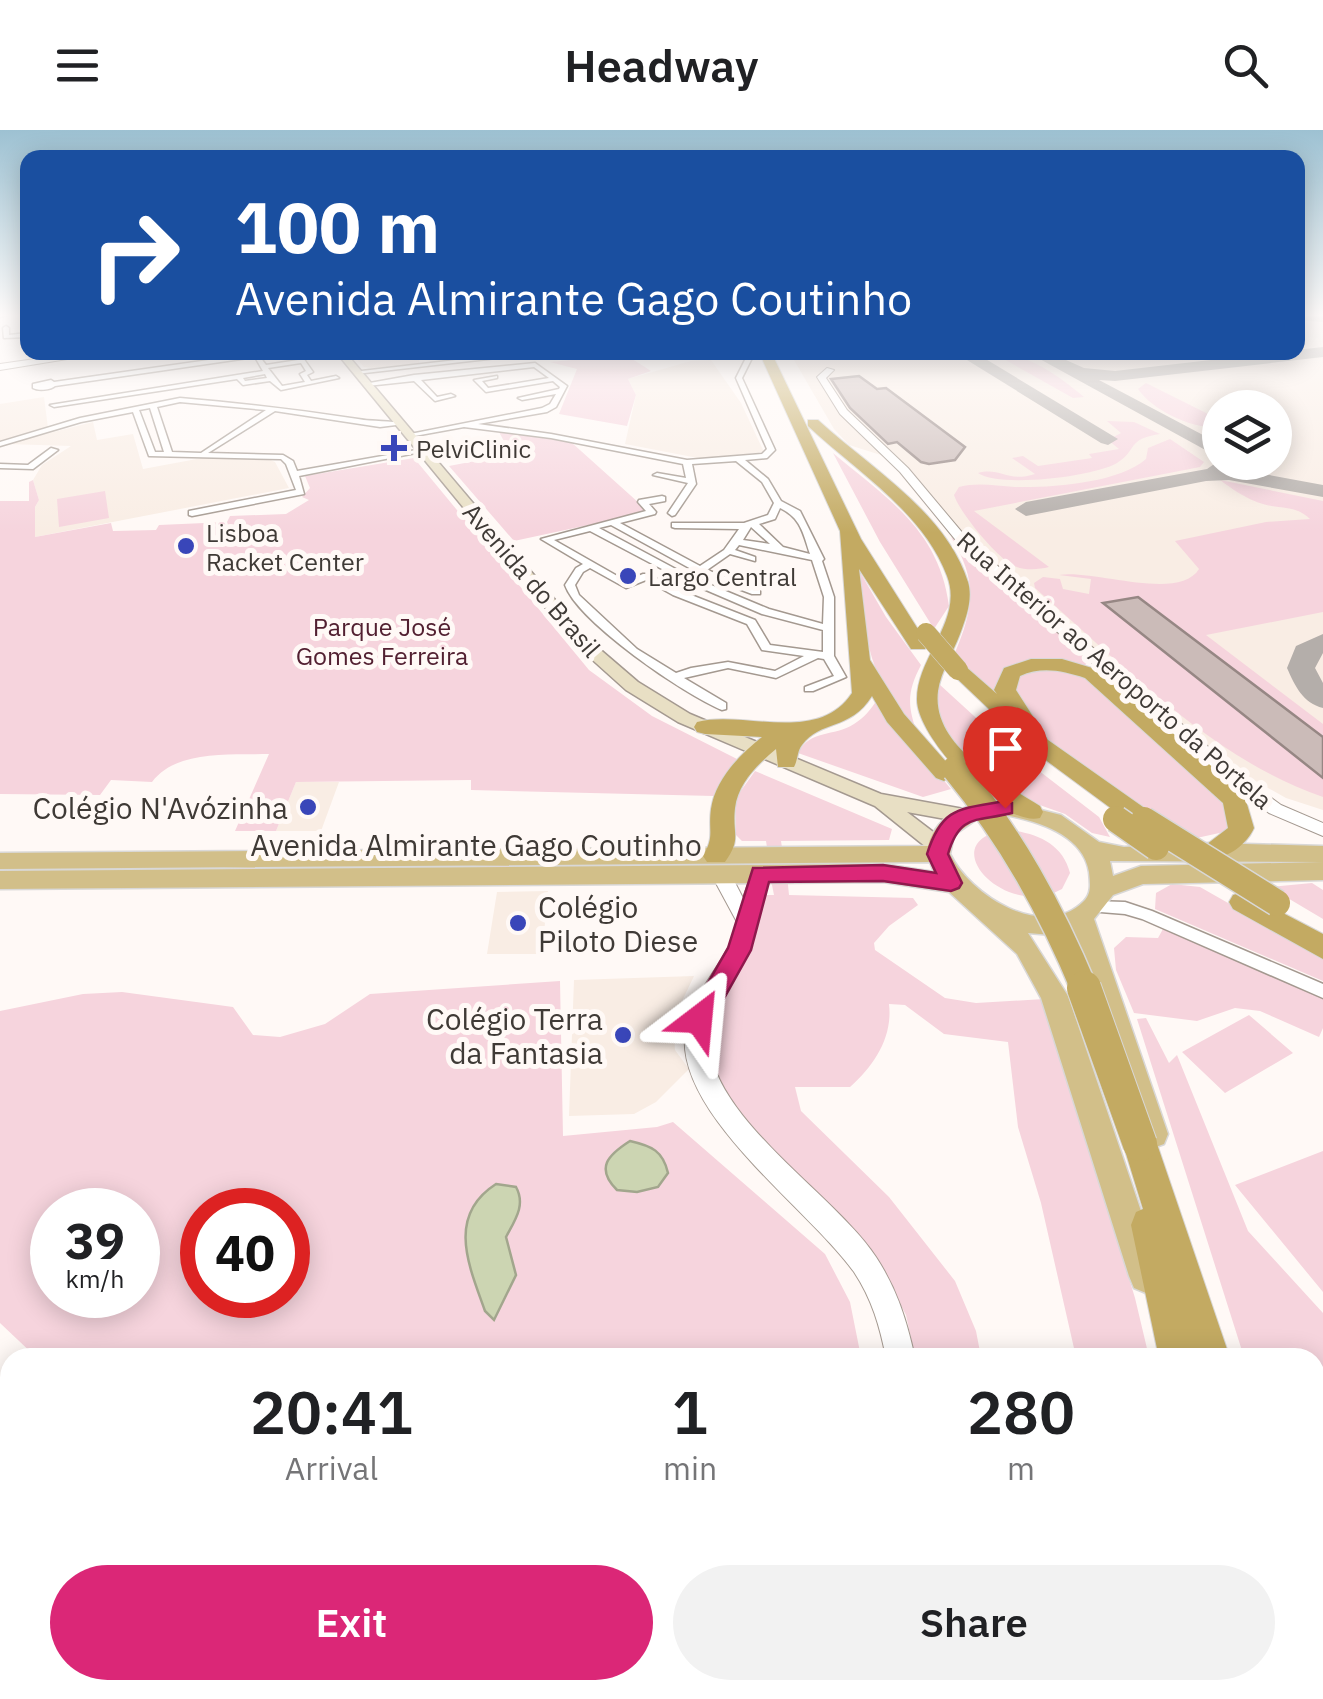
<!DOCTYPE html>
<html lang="en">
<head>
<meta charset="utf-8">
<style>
  body { margin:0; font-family:"IBM Plex Sans",sans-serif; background:#f2f2f2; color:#202124; height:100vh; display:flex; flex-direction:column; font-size:38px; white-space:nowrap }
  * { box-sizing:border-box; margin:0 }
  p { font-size:32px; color:#757577 }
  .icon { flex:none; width:55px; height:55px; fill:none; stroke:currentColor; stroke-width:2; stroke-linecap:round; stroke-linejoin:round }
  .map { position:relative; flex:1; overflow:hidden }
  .details { position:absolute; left:0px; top:1218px; width:1325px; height:352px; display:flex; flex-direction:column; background:#fff; border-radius:30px 30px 0 0; box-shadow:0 5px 25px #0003 }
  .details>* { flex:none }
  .top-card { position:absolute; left:20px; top:20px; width:1285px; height:210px; border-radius:20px; box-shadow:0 5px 25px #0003; background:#1a4fa0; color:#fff; overflow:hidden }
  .tools { position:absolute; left:1202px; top:260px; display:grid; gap:20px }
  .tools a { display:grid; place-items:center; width:90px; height:90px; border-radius:50%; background:#fff; box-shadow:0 5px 25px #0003; font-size:50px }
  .speed { position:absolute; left:30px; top:1058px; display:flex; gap:20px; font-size:50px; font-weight:700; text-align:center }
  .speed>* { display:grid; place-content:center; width:130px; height:130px; border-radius:50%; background:#fff; box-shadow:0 5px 25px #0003; line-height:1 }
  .speed small { font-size:25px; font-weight:400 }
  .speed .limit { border:15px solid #d22; background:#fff; color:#111 }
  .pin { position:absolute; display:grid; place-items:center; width:85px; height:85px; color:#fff; margin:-102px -42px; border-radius:50% 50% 50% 0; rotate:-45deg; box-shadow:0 0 10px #0007 }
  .pin .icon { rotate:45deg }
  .me { position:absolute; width:110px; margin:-55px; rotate:29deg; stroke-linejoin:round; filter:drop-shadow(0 0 8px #0008) }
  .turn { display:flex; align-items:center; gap:35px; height:210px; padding:0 50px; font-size:45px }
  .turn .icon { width:130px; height:130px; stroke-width:2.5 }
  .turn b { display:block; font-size:70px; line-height:85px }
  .eta { display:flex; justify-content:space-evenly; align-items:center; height:170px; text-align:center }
  .eta b { font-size:60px; font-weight:600; line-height:70px }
  .action { display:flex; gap:20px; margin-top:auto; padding:20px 50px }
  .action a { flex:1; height:115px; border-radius:60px; background:#db2777; color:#fff; font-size:40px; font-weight:600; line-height:115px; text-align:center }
  .action a+a { background:#f2f2f2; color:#202124 }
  header { display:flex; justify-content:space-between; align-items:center; height:130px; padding:0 50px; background:#fff; font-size:45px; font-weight:600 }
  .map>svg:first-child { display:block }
</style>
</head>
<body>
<header><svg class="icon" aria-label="menu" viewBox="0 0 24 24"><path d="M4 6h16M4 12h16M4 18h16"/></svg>Headway<svg class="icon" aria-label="search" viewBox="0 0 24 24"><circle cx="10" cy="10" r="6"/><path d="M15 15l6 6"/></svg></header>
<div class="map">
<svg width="1323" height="1569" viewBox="0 0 1323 1569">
  <rect width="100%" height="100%" fill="#fff9f6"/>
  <path fill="#f9ede4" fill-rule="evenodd" d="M 1298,184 L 1323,184 L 1323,680 L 1286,668 L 1225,634 L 963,407 L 900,331 L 849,315 L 834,299 L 790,223 L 1298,222 ZM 1220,278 L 1275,278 L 1275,332 L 1220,332 Z
    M 351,223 L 478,223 L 419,228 L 419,234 L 372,238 L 364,237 Z
    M 711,230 L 741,273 L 764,322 L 703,329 L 625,314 L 636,265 L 628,249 L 691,231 Z
    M 44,267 L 48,298 L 0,312 L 0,274 Z
    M 93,292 L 97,310 L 133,304 L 143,339 L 213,326 L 265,328 L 275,332 L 289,358 L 35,407 L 35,377 L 39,370 L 33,350 L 42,335 L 71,316 L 6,314 Z
    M 296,652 L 339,652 L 321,701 L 276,701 Z
    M 548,761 L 542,824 L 487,824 L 497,762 Z
    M 694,846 L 673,890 L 675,920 L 689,939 L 656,972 L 634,984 L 569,986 L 574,850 Z"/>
  <path fill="#f6d4dd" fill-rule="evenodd" d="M 993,223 C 1026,222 1059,246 1084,267 L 1073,268 Z
    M 626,225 L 651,241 L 628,249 L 636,265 L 627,296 L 559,284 L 577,239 L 550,232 Z
    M 1146,253 L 1212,286 L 1220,291 L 1220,297 C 1194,300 1153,281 1138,259 Z
    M 1107,291 L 1134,292 L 1160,304 C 1126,309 1138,320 1117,333 C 1093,347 1000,358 978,343 C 1001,337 1007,353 1035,344 L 1012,328 L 1023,326 L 1038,336 L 1092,328 L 1089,324 L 1119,319 L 1108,310 L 1121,303 Z
    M 499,302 L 571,312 L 649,382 L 514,411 L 449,336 L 511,324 Z
    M 1170,309 L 1204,332 L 1200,337 L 974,381 L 1049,437 C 1037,440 1020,441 1009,433 C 993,422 960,383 954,365 L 959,357 C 978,352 996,356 1015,357 C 1051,358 1119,353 1146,329 L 1148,318 Z
    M 833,323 C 888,369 939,400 949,476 L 934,499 L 880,412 Z
    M 414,328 L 589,540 L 652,586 L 737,629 L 714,666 L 471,660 L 471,650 L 296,652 L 276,701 L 235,701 L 269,624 C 231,625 177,619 152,652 L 111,650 L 100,665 L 0,664 L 0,371 L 29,371 L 29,352 L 33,350 L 39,370 L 35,377 L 35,407 L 111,393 L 113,401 L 156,400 L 159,395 L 227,392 L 230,386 L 286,384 L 309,370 L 302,367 L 310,358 L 305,346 Z
    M 1220,350 L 1323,371 L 1323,482 L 1206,505 L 1323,594 L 1323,667 C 1212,629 1122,534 1035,458 L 1034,453 L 1043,447 L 1060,449 L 1063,459 L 1089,464 L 1091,449 L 1059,445 C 1093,439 1179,472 1199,439 L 1175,411 L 1266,392 L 1310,389 C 1296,375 1280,379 1263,374 C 1246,369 1232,359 1220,350 Z
    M 105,361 L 109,388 L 59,397 L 57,369 Z
    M 951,407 L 1091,530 L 1084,536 L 1036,529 L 1006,540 L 1015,584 L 954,525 C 974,478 978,451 951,407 Z
    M 860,442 L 886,487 L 921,535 C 907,562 907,576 918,605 C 868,544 866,518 860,442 Z
    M 1056,537 L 1092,549 L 1215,656 L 1234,690 L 1224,702 L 1192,709 L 1075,633 L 1046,608 L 1014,559 L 1016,545 Z
    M 939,554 L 1008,617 L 1099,687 L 1110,707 L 1092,703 L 1065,684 L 1020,668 L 975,633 L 948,605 L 936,577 Z
    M 877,570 L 951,659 L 923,667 L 798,623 C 810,599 834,607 854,594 C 864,588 871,579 877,570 Z
    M 755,641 L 892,699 L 889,710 L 781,711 L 783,724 L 768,724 L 766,711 L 742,711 L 736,705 L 735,669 Z
    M 1009,700 C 1037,703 1063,714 1070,743 L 1062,759 C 1004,792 929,708 1009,700 Z
    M 736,732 L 737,737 L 3,741 L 19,738 Z
    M 770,745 L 787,745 L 789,765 L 913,768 L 918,775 L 889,796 L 874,813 L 875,820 L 945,868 L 976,873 L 1044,869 L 1135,1168 L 1149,1227 L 1076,1227 L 1041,1073 L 1018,997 L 1008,912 L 944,904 L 905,875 L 889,874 C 893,907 874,936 850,957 L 795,957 L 801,981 L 889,1067 L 955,1151 L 976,1201 L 981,1227 L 915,1227 L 906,1185 L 879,1133 L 740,983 L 710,938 L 708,894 L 754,814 L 759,777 L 766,765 L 774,765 Z
    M 1312,753 L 1323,760 L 1323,789 L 1269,757 Z
    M 1172,754 L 1200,757 L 1323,827 L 1323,851 L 1155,779 L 1156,763 Z
    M 1163,799 L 1323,868 L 1323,898 L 1319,907 L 1260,881 L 1235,878 L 1197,891 L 1134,883 L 1116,840 L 1114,818 L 1126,807 L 1158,808 Z
    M 560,851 L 563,1006 L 657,997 L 673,992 L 825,1124 L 850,1172 L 861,1227 L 37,1228 L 0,1193 L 0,881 L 83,864 L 122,862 L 233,877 L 253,905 L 280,907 L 325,894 L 370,864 ZM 52,1080 L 138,1080 L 138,1165 L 52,1165 ZM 202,1080 L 288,1080 L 288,1165 L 202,1165 Z
    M 1249,885 L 1293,923 L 1225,963 L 1182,922 Z
    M 1146,888 L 1169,933 L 1177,925 L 1248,1101 L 1323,1183 L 1323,1565 L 1315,1526 L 1315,1228 L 1244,1227 L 1137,889 Z
    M 1323,1021 L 1323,1162 L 1235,1055 Z
    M 0,1357 L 10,1380 L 10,1560 L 86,1560 L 88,1569 L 0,1569 Z
    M 220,1560 L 412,1560 L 406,1569 L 224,1569 Z
    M 480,1560 L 581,1560 L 573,1569 L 474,1569 Z
    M 1097,1560 L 1209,1560 L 1210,1569 L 1104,1569 Z"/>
  <path fill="#ccd5b2" stroke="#a2a68d" stroke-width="2.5" d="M 630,1011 C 652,1016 663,1021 668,1043 L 658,1057 L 637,1062 L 617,1060 C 595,1038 608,1025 630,1011 Z
    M 496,1054 L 516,1057 C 526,1075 515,1090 506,1107 L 516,1145 L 494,1190 L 485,1181 C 469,1136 446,1086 496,1054 Z"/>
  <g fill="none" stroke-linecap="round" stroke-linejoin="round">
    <path fill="#b4aeaa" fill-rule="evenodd" d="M 1298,184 L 1323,184 L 1323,192 L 1298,190 Z
      M 1323,217 L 1323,227 L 1115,251 L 1099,250 L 1220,314 L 1220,328 L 1027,222 L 1048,222 L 1084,238 L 1115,241 Z
      M 954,222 L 974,222 L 1118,309 L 1108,315 L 1101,313 Z
      M 1220,330 L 1239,332 L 1237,339 L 1323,355 L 1323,367 L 1229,350 L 1206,351 L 1026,386 L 1015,379 L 1026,372 L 1207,339 Z
      M 1323,504 L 1323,523 L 1315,538 L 1323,553 L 1323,578 C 1303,573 1295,556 1287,538 L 1296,516 Z"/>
  </g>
  <path fill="#cbbbb8" stroke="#968784" stroke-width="2.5" d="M 859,246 L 877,259 L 886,258 L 965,317 L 955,330 L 929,334 L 921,332 L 897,312 L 888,314 L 850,278 L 831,249 Z
    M 1138,467 L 1323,607 L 1323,648 L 1103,473 Z"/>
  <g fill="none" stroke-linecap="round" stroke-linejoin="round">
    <g stroke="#a49990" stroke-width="3">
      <path id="minor" d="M 0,184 L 11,184 L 0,187 Z
        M 6,196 L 9,198 L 9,205 L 28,203 L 28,207 L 4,208 L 3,198 Z
        M 524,222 L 550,222 L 356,244 L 353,242 Z
        M 749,222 L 755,222 L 742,248 L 775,320 L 767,328 L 745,330 L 768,349 L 781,371 L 800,381 L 824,429 L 822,431 L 834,467 L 834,526 L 846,547 L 813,561 L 805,561 L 805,557 L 834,546 L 824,529 L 818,528 L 776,548 L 728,538 L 684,548 L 726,573 L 726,579 L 722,580 C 685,565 578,492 565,455 L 576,438 L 583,434 L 541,409 L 646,381 L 638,372 L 639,370 L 662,366 L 665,367 L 665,371 L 649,374 L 656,382 L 655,384 L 620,393 L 700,436 L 724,420 L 739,399 L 675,398 L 672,397 L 672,393 L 744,393 L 768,385 L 774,373 L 762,352 L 736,331 L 692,334 L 696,354 L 675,385 L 672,386 L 668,383 L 688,353 L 653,345 L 657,343 L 686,348 L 683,334 L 551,308 L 464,297 L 409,307 L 405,305 L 542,278 L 550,274 L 556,264 L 522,270 L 518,268 L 559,259 L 560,257 L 553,251 L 486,262 L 474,250 L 497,246 L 497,248 L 482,251 L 488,258 L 549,248 L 534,237 L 421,250 L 437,267 L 451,264 L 455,266 L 435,271 L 414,251 L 367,256 L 364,254 L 414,245 L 535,233 L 567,256 L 556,277 L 547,282 L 478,294 L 551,304 L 687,330 L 762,324 L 767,319 L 736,248 ZM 780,378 C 801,388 803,403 810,424 L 783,417 L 759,394 L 775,389 ZM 611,395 L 693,440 L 685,444 L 599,398 ZM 751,397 L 770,414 L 743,410 ZM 590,401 L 677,447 L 672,451 L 674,453 L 685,451 L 762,484 L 823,500 L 823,522 L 770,515 L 755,490 L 681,461 L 649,444 L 643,444 L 626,451 L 554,410 ZM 739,415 L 812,430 L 824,467 L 823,494 L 769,479 L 692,447 L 699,444 L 752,464 L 760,464 L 760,460 L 707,440 L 730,424 L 755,431 L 755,427 L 735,420 ZM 590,438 L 626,458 L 646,450 L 673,465 L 747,494 L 762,520 L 804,526 L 775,541 L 728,532 L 691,538 L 676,543 L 637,519 L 579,465 L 575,455 L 583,442 Z
        M 257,223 L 266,235 L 298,230 L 296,226 L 301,225 L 313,242 L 307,245 L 311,251 L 336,246 L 339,248 L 281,260 L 270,251 L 243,255 L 237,249 L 54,277 L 50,275 L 263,241 L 255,227 L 55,256 C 51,260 38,261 33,258 L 33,254 L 51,250 L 54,252 ZM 301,233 L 306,241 L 300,244 L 305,252 L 282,256 L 268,238 ZM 265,244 L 267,248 L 245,251 L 243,248 Z
        M 180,268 C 240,273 299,280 358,289 C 373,292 391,290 404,294 L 380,297 L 275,281 L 208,323 L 283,325 L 293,331 L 297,341 L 422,319 L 426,321 L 299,346 L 304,364 L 192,386 L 189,385 L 189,381 L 296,360 L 286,334 L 281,329 L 149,326 L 133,282 L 81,292 L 0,316 L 0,312 L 80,288 ZM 180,272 L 266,280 L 201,323 L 172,322 L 157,277 ZM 150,278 L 164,322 L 155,322 L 139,280 Z
        M 51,318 L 58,320 L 33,339 L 0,338 L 0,334 L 28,335 Z
        M 1093,771 L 1125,772 L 1152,781 L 1323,854 L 1323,868 L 1142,789 L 1125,784 L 1088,781 L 1086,777 L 1088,773 Z"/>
    </g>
    <g stroke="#a49990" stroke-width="2">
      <path id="tertiary" d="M 84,222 L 110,222 L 0,240 L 0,234 Z
        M 827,238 L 834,240 L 826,248 L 847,280 L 908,338 L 971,413 L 1248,651 L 1281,675 L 1323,693 L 1323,706 L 1269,683 L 1236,659 L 963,419 L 900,342 L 840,284 L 817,247 Z
        M 721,737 L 728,739 L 743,768 L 753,739 L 760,737 L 770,744 L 750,818 L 710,894 C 694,978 833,1061 876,1127 C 897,1159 907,1191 915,1228 L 886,1228 C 880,1197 872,1169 854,1142 C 809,1079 677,986 685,904 C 690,863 727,833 738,794 L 711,744 Z
        M 0,1266 L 10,1270 L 10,1306 L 0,1302 Z
        M 139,1560 L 176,1560 L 180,1569 L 143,1569 Z
        M 440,1560 L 477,1560 L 473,1569 L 436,1569 Z"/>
    </g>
    <g stroke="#a49990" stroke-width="3">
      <path id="secondary" d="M 336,222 L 345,222 L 589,510 L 638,552 L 690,584 L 881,664 L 969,680 L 972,685 L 962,692 L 907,682 L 945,711 L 948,716 L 945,721 L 931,721 L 875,676 L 678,592 L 626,560 L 577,516 Z"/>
    </g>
    <g stroke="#d9d8d7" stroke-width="3">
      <path id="primary" d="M 1005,671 L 1061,685 L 1099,712 L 1124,717 L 1211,713 L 1323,716 L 1323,732 L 1110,731 L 1113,746 L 1141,736 L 1323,732 L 1323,750 L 1143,754 L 1113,765 L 1094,789 L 1168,1004 L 1164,1014 L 1153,1018 L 1142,1014 L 1138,1004 L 1072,800 L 1052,805 L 1028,803 L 1068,866 L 1163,1146 L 1158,1158 L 1146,1163 L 1134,1158 L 1129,1146 L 1041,868 L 1017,824 L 949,762 L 883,752 L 0,759 L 0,741 L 883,734 L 934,742 L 930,732 L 0,739 L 0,723 L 928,716 C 938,680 971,673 1005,671 ZM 1005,685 C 1037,691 1083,704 1089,742 C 1090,752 1092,763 1084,771 C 1043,812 970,765 950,724 L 954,705 L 977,689 Z
        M 1221,1560 L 1265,1560 L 1268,1569 L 1222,1569 Z
        M 1267,1560 L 1311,1560 L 1314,1569 L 1268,1569 Z"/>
    </g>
    <g stroke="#d9d8d7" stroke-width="2">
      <path id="trunk" d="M 759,222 L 771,222 L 861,409 L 928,515 L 925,519 L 911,519 L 859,439 L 870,530 L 904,584 L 956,643 L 944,651 L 936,648 L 887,592 L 872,566 C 850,601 820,590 802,615 C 797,621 798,630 794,637 L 778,637 L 776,619 C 758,634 738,653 735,678 C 732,705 742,708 725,732 L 707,732 L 703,726 C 715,706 708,701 711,679 C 715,650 740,624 762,607 L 705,604 L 697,602 L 694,597 L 697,592 C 744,580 818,615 852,563 L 840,401 Z
        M 808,290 L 818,290 C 869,337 946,382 968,452 C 973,469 966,488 960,504 C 953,523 941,541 938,561 C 931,616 1002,652 1040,676 L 1043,682 L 1040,688 C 1003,698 916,608 917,569 C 917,526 964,490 947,446 C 923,382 856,341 808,296 Z
        M 1031,529 L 1062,529 L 1099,540 L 1244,664 L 1254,698 C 1246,716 1223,733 1202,727 L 1198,721 L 1228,698 L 1223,673 L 1085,548 C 1063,541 1042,536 1020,546 L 1016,560 L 1048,610 L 1153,684 L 1156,690 L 1153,696 L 1135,696 L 1032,620 L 948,540 L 951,536 L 965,536 L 997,564 L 994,560 L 1004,538 Z
        M 1243,762 L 1323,804 L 1323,829 L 1233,779 L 1229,772 L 1233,765 Z
        M 1140,998 L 1152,1003 L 1157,1014 L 1230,1228 L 1159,1228 L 1131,1095 L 1136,1082 L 1143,1079 L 1123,1014 L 1128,1003 Z"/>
    </g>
    <use href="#minor" fill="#fff" fill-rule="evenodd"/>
    <use href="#tertiary" fill="#fff" fill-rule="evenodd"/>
    <use href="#secondary" fill="#e8dfc4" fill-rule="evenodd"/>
    <use href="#primary" fill="#d2bf89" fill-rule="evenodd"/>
    <use href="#trunk" fill="#c3aa62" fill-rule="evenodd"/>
    <g stroke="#d9d8d7" stroke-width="21" stroke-linecap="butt">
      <path id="trunk-bridge-far2" d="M 926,503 L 958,540"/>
    </g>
    <g stroke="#d9d8d7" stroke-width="29" stroke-linecap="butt">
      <path id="trunk-bridge-far1" d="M 955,639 C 1011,707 1051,779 1085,861
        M 1116,689 L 1156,717
        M 1144,690 L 1277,773"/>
    </g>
    <g stroke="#d9d8d7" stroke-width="36" stroke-linecap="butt">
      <path id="trunk-bridge" d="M 1084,858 L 1140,1014"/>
    </g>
    <use href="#trunk-bridge-far2" stroke="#c3aa62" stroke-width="20"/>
    <use href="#trunk-bridge-far1" stroke="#c3aa62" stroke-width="26"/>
    <use href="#trunk-bridge" stroke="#c3aa62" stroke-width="34"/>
  </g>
  <linearGradient id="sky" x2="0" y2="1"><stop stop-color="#9dc1d2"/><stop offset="0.46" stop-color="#fffcfb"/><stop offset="1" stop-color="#fffcfb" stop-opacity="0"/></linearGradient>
  <rect width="1323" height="403" fill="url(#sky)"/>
  <path fill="#db2777" stroke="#8e194d" stroke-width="2.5" d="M 1005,671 L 1012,673 L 1012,683 C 977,692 960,683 948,724 L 962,753 L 959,758 L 951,761 L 883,751 L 769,752 L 751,820 L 708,897 L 699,900 L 690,897 L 687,889 L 728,818 L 753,738 L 883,735 L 936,743 L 927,724 C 942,676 960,679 1005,671 Z"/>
  <g fill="#3946b9" stroke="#fff9f6" stroke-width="4">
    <path d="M389 303h10v10h10v10h-10v10h-10v-10h-10v-10h10z"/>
    <circle cx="186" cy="416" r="10"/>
    <circle cx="628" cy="446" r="10"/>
    <circle cx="308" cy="677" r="10"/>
    <circle cx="518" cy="793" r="10"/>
    <circle cx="623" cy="905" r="10"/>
  </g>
  <g text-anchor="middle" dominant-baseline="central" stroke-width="10" stroke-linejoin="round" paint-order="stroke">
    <g font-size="25" fill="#3f3a36" stroke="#fff9f6" text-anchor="start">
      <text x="416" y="318">PelviClinic</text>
      <text x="206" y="402">Lisboa<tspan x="206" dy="29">Racket Center</tspan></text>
      <text x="648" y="446">Largo Central</text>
    </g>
    <g font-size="25" fill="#3f3a36" stroke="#fff9f6">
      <text transform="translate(532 450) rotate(49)">Avenida do Brasil</text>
      <text transform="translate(1115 540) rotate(41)">Rua Interior ao Aeroporto da Portela</text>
    </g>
    <g font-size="25" fill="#522031" stroke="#fff9f6">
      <text x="382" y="496">Parque José<tspan x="382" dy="29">Gomes Ferreira</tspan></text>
    </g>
    <g font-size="30" fill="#3f3a36" stroke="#fff9f6" text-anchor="end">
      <text x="288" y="677">Colégio N'Avózinha</text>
      <text x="538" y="776" text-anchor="start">Colégio<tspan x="538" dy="34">Piloto Diese</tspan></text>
      <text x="603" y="888">Colégio Terra<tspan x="603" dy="34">da Fantasia</tspan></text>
    </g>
    <g font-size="30" fill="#3f3a36" stroke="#fff9f6">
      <text x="476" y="714">Avenida Almirante Gago Coutinho</text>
    </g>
  </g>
</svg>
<div class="tools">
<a><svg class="icon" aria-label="layers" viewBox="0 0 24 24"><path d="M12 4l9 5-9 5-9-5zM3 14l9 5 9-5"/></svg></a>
</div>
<div class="speed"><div>39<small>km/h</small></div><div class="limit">40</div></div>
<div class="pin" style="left:1005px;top:678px;background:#d93025"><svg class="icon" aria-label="arrive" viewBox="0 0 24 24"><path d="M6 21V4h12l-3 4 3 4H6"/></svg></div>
<svg class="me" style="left:699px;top:889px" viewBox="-20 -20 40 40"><path d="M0-17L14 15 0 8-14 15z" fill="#db2777" stroke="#fff" stroke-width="4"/></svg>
<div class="top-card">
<div class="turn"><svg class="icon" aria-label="right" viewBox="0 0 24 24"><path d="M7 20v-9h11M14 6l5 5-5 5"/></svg><div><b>100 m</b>Avenida Almirante Gago Coutinho</div></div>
</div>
<section class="details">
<div class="eta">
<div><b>20:41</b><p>Arrival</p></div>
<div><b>1</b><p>min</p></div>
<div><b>280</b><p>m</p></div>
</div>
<div class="action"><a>Exit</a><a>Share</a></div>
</section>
</div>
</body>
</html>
